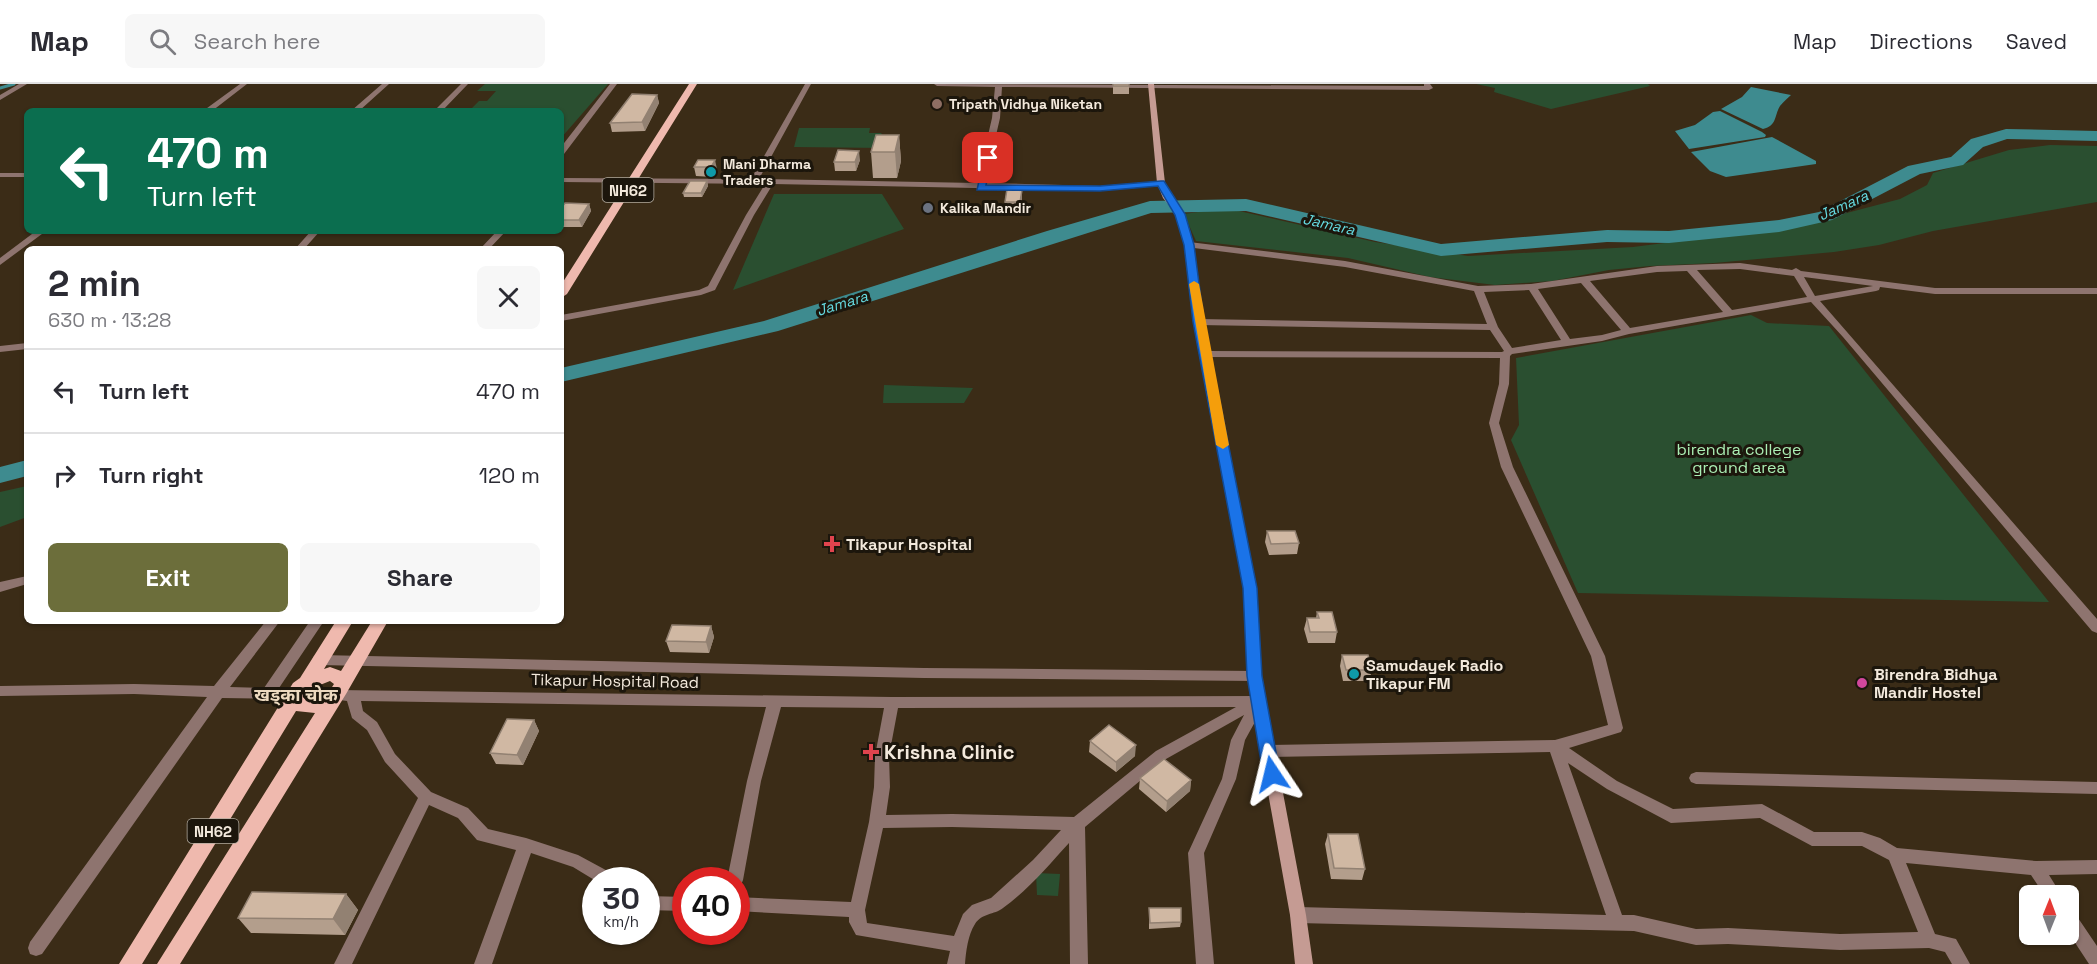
<!DOCTYPE html>
<html lang="en">
<head>
<meta charset="utf-8">
<style>
  body { margin:0; font-family:"Space Grotesk","Noto Sans Devanagari",sans-serif; background:#f7f7f7; color:#2b2b33; height:100vh; display:flex; flex-direction:column; font-size:22px; white-space:nowrap }
  * { box-sizing:border-box; margin:0 }
  p { font-size:20px; color:#7c7c81 }
  .icon { flex:none; width:33px; height:33px; fill:none; stroke:currentColor; stroke-width:2; stroke-linecap:round; stroke-linejoin:round }
  .map { position:relative; flex:1; overflow:hidden }
  .side { position:absolute; left:24px; top:162px; width:540px; height:378px; display:flex; flex-direction:column; background:#fff; border-radius:9px; box-shadow:0 2px 4px #0004 }
  .side>* { flex:none }
  .hud { position:absolute; left:24px; top:24px; width:540px; height:126px; border-radius:9px; box-shadow:0 2px 4px #0004; background:#0b6e4f; color:#fff; overflow:hidden }
  .needle { width:39px; rotate:1deg }
  .tools { position:absolute; left:2019px; top:801px; display:grid; gap:12px }
  .tools a { display:grid; place-items:center; width:60px; height:60px; border-radius:9px; background:#fff; box-shadow:0 2px 4px #0004; font-size:30px }
  .speed { position:absolute; left:582px; top:783px; display:flex; gap:12px; font-size:30px; font-weight:700; text-align:center }
  .speed>* { display:grid; place-content:center; width:78px; height:78px; border-radius:50%; background:#fff; box-shadow:0 2px 4px #0004; line-height:1 }
  .speed small { font-size:15px; font-weight:400 }
  .speed .limit { border:9px solid #d22; background:#fff; color:#111 }
  .pin { position:absolute; display:grid; place-items:center; width:51px; height:51px; color:#fff; margin:-26px; border-radius:12px; box-shadow:0 3px 9px #0006 }
  .me { position:absolute; width:66px; margin:-33px; rotate:350deg; stroke-linejoin:round; filter:drop-shadow(0 0 4px #0008) }
  .turn { display:flex; align-items:center; gap:21px; height:126px; padding:0 24px; font-size:27px }
  .turn .icon { width:78px; height:78px; stroke-width:2.5 }
  .turn b { display:block; font-size:42px; line-height:51px }
  .round { display:grid; place-items:center; flex:none; width:63px; height:63px; border-radius:9px; background:#f7f7f7 }
  .overview { display:flex; align-items:center; justify-content:space-between; height:102px; padding:0 24px }
  h1 { font-size:36px; font-weight:600; line-height:45px }
  .primary-button { display:flex; gap:12px; margin-top:auto; padding:12px 24px }
  .primary-button a { flex:1; height:69px; border-radius:9px; background:#6c6e3b; color:#fff; font-size:24px; font-weight:600; line-height:69px; text-align:center }
  .primary-button a+a { background:#f7f7f7; color:#2b2b33 }
  ul { padding:0; list-style:none }
  li { display:flex; align-items:center; gap:18px; height:84px; padding:0 24px; border-top:2px solid #e1e1e2 }
  li div { flex:1 }
  li b { display:block; font-size:22px }
  li em { font-style:normal }
  header { display:flex; align-items:center; gap:36px; box-sizing:border-box; height:84px; padding:0 30px; background:#fff; border-bottom:2px solid #e1e1e2 }
  header strong { font-size:28px }
  nav { display:flex; gap:33px; margin-inline-start:auto; font-size:21px }
  .search { width:420px; height:54px; background:#f7f7f7; display:flex; align-items:center; gap:15px; box-sizing:border-box; padding:0 21px; border-radius:9px; color:#7c7c81; font-size:22px }
  .map>svg:first-child { display:block }
</style>
</head>
<body>
<header>
<strong>Map</strong>
<div class="search"><svg class="icon" aria-label="search" viewBox="0 0 24 24"><circle cx="10" cy="10" r="6"/><path d="M15 15l6 6"/></svg>Search here</div>
<nav><a>Map</a><a>Directions</a><a>Saved</a></nav>
</header>
<div class="map">
<svg width="2097" height="880" viewBox="0 0 2097 880">
  <rect width="100%" height="100%" fill="#3b2c17"/>
  <path fill="#2a4f30" d="M 485,0 L 608,0 L 561,54 L 561,27 L 469,27 L 479,17 L 487,17 L 496,7 L 477,7 Z
    M 1476,0 L 1648,0 L 1650,2 L 1551,25 L 1494,8 L 1495,4 Z
    M 799,44 L 870,44 L 869,49 L 881,49 L 886,55 L 885,64 L 794,63 Z
    M 2050,61 L 2097,62 L 2097,118 L 1933,147 L 1879,161 L 1834,168 L 1714,179 L 1650,182 L 1609,186 L 1552,197 L 1495,201 L 1430,193 L 1348,174 L 1196,157 L 1184,130 L 1226,124 L 1375,158 L 1468,172 L 1633,163 L 1797,142 L 1900,115 L 1927,101 L 1933,89 L 2009,66 Z
    M 774,110 L 882,110 L 904,145 L 733,206 Z
    M 1751,231 L 1767,239 L 1829,242 L 2049,518 L 1578,509 L 1511,356 L 1519,341 L 1516,274 Z
    M 884,301 L 973,304 L 964,319 L 883,319 Z
    M 27,402 L 27,433 L 0,443 L 0,408 Z
    M 1036,789 L 1060,790 L 1058,812 L 1037,811 Z"/>
  <path fill="#3e8b8f" d="M 1751,3 L 1791,11 C 1787,15 1783,18 1780,22 C 1774,32 1777,42 1763,45 L 1721,25 L 1742,13 Z
    M 1720,27 L 1762,48 L 1766,51 L 1765,53 L 1689,65 L 1675,47 L 1695,41 L 1713,28 Z
    M 1772,53 L 1816,77 L 1816,80 L 1726,93 L 1710,87 L 1691,68 Z"/>
  <g fill="none" stroke-linecap="round" stroke-linejoin="round">
    <path stroke="#3e8b8f" stroke-width="3" d="M 0,4 L 14,0"/>
    <path fill="#3e8b8f" fill-rule="evenodd" d="M 2006,45 L 2097,47 L 2097,57 L 2007,55 L 1983,63 L 1963,81 L 1920,90 L 1832,136 L 1779,148 L 1669,159 L 1607,158 L 1441,172 L 1246,127 L 1151,129 L 778,247 L 561,298 L 561,284 L 764,237 L 1047,147 L 1150,117 L 1246,115 L 1441,160 L 1607,146 L 1669,147 L 1779,136 L 1819,128 L 1908,82 L 1951,73 L 1971,55 Z
      M 27,376 L 27,392 L 0,399 L 0,383 Z"/>
    <path fill="#8e746f" fill-rule="evenodd" d="M 19,0 L 27,0 L 0,16 L 0,11 Z
      M 240,0 L 247,0 L 212,27 L 203,27 Z
      M 382,0 L 389,0 L 359,27 L 351,27 Z
      M 461,0 L 468,0 L 442,27 L 434,27 Z
      M 610,0 L 617,0 L 564,70 L 561,70 L 561,63 Z
      M 805,0 L 811,0 L 759,95 L 977,99 L 992,34 L 995,3 L 937,2 L 934,0 L 1424,2 L 1424,0 L 1430,0 L 1433,4 L 1429,6 L 1002,3 L 1000,34 L 985,99 L 1100,102 L 1161,97 L 1165,99 L 1161,101 L 1100,106 L 984,104 L 980,106 L 976,104 L 773,100 L 754,131 L 715,206 L 701,211 L 561,237 L 561,231 L 699,206 L 708,202 L 746,131 L 765,100 L 561,98 L 561,94 L 751,95 Z
      M 0,89 L 27,89 L 27,93 L 0,93 Z
      M 36,147 L 46,147 L 0,181 L 0,174 Z
      M 311,147 L 320,147 L 304,165 L 295,165 Z
      M 497,147 L 506,147 L 489,165 L 480,165 Z
      M 1189,158 L 1345,177 L 1478,202 L 1531,200 L 1657,182 L 1740,179 L 1792,186 L 1796,184 L 1801,187 L 1935,204 L 2097,204 L 2097,210 L 1935,210 L 1880,203 L 1879,206 L 1876,207 L 1820,217 L 2097,535 L 2097,549 L 2092,547 L 1843,253 L 1811,218 L 1629,250 L 1602,257 L 1512,270 L 1510,272 L 1509,300 L 1499,339 L 1513,383 L 1605,572 L 1623,644 L 1621,648 L 1569,664 L 1617,697 L 1673,725 L 1762,720 L 1814,748 L 1862,748 L 1880,754 L 1897,764 L 2036,777 L 2097,776 L 2097,790 L 2049,791 L 2062,812 L 2045,812 L 2031,791 L 1906,779 L 1935,850 L 1956,855 L 1970,880 L 1952,880 L 1945,868 L 1929,864 L 1840,866 L 1728,860 L 1696,861 L 1634,847 L 1298,839 L 1292,836 L 1290,831 L 1292,826 L 1298,823 L 1606,831 L 1550,668 L 1267,673 L 1262,671 L 1260,667 L 1262,663 L 1267,661 L 1555,656 L 1608,641 L 1591,572 L 1501,383 L 1489,339 L 1499,300 L 1500,274 L 1205,273 L 1200,270 L 1205,267 L 1502,268 L 1504,267 L 1490,246 L 1199,241 L 1194,238 L 1199,235 L 1487,240 L 1474,207 L 1345,183 L 1186,163 L 1185,161 ZM 1740,185 L 1794,192 L 1807,213 L 1732,226 L 1697,186 ZM 1687,187 L 1723,228 L 1630,244 L 1590,197 L 1657,188 ZM 1804,193 L 1873,202 L 1815,212 ZM 1581,199 L 1621,246 L 1602,251 L 1570,255 L 1538,205 ZM 1529,206 L 1561,256 L 1512,264 L 1498,243 L 1484,208 ZM 1568,679 L 1607,705 L 1671,739 L 1760,734 L 1812,762 L 1862,762 L 1889,776 L 1918,848 L 1840,850 L 1728,844 L 1696,845 L 1634,831 L 1622,831 Z
      M 27,259 L 27,265 L 0,268 L 0,262 Z
      M 27,492 L 27,500 L 0,508 L 0,498 Z
      M 266,537 L 280,537 L 230,603 L 264,604 L 310,537 L 324,537 L 279,604 L 301,606 L 303,610 L 301,614 L 296,615 L 222,614 L 42,870 L 36,872 L 30,870 L 28,864 L 30,858 L 207,613 L 134,610 L 0,612 L 0,602 L 134,600 L 214,602 Z
      M 319,571 L 924,584 L 1254,587 L 1259,588 L 1261,592 L 1259,596 L 1254,597 L 924,594 L 319,581 L 314,580 L 312,576 L 314,572 Z
      M 337,606 L 892,613 L 1259,612 L 1264,613 L 1266,618 L 1245,656 L 1236,695 L 1204,769 L 1214,880 L 1196,880 L 1188,769 L 1222,695 L 1231,656 L 1244,631 L 1166,675 L 1085,743 L 1088,880 L 1070,880 L 1069,759 C 1049,781 1028,806 1003,824 C 994,831 982,829 975,840 C 968,851 966,867 965,880 L 947,880 L 950,867 L 856,851 L 849,838 L 849,833 L 736,827 L 736,813 L 851,818 L 869,738 L 874,703 L 875,672 L 884,624 L 781,623 L 761,697 L 743,796 L 741,801 L 736,803 L 736,796 L 727,796 L 747,697 L 766,623 L 361,617 L 363,627 L 377,638 L 395,670 L 431,708 L 468,724 L 488,745 L 526,754 L 578,771 L 615,791 L 617,796 L 596,797 L 573,783 L 531,769 L 492,880 L 474,880 L 516,766 L 477,756 L 458,734 L 429,721 L 352,880 L 334,880 L 418,714 L 385,678 L 367,646 L 352,634 L 347,617 L 332,615 L 330,611 L 332,607 ZM 1236,623 L 1156,667 L 1074,733 L 952,730 L 886,731 L 890,703 L 889,672 L 898,624 ZM 952,743 L 1061,746 L 1033,776 L 991,814 L 972,821 L 963,830 L 954,852 L 867,839 L 865,826 L 883,744 Z
      M 1696,688 L 2097,698 L 2097,710 L 1696,700 L 1691,698 L 1689,694 L 1691,690 Z
      M 646,812 L 686,813 L 686,827 L 646,826 Z
      M 2068,826 L 2074,828 L 2097,862 L 2097,880 L 2089,880 L 2068,848 Z"/>
    <path fill="#c59b93" fill-rule="evenodd" d="M 1148,0 L 1154,0 L 1165,99 L 1171,113 L 1184,130 L 1193,161 L 1204,238 L 1256,504 L 1261,592 L 1306,831 L 1313,880 L 1295,880 L 1290,831 L 1247,592 L 1244,504 L 1194,238 L 1185,161 L 1176,130 L 1163,114 L 1157,99 Z"/>
    <path fill="#efb9ae" fill-rule="evenodd" d="M 689,0 L 697,0 L 567,210 L 561,214 L 561,201 Z
      M 336,537 L 353,537 L 324,585 L 330,583 L 341,587 L 372,537 L 388,537 L 346,610 L 180,880 L 157,880 L 315,629 L 296,627 L 142,880 L 119,880 L 293,599 L 300,594 ZM 330,597 L 334,600 C 327,612 318,616 304,615 L 310,605 Z"/>
  </g>
  <path fill="#b39e8c" d="M 1113,0 L 1129,0 L 1129,10 L 1113,10 Z
    M 657,11 L 659,19 L 645,47 L 612,48 L 610,39 Z
    M 899,51 L 901,77 L 897,94 L 873,94 L 871,68 Z
    M 698,76 L 717,85 L 713,93 L 696,92 L 694,83 Z
    M 860,76 L 856,87 L 835,87 L 834,78 Z
    M 707,97 L 708,102 L 702,113 L 684,113 L 683,109 Z
    M 1022,115 L 1020,128 L 1005,127 L 1005,118 Z
    M 589,120 L 591,127 L 582,143 L 561,143 L 561,124 Z
    M 1267,447 L 1299,459 L 1297,470 L 1269,471 L 1265,458 Z
    M 1317,528 L 1337,548 L 1335,559 L 1308,559 L 1304,545 L 1307,534 L 1316,534 Z
    M 711,542 L 714,553 L 709,569 L 670,568 L 666,557 Z
    M 1342,571 L 1372,586 L 1369,597 L 1343,597 L 1340,582 Z
    M 534,636 L 539,647 L 523,681 L 496,680 L 490,669 Z
    M 1090,657 L 1135,672 L 1116,688 L 1089,668 Z
    M 1140,694 L 1191,696 L 1190,707 L 1166,728 L 1139,705 Z
    M 1328,750 L 1365,785 L 1362,796 L 1331,795 L 1325,760 Z
    M 346,810 L 358,826 L 345,851 L 251,849 L 238,834 Z
    M 1149,824 L 1181,838 L 1180,843 L 1149,845 Z"/>
  <path fill="#928172" d="M 657,11 L 659,19 L 645,47 L 642,38 Z
    M 899,51 L 901,77 L 897,94 L 895,68 Z
    M 859,67 L 860,76 L 856,87 L 855,78 Z
    M 715,76 L 717,85 L 713,93 L 711,83 Z
    M 707,97 L 708,102 L 702,113 L 701,109 Z
    M 1022,106 L 1022,115 L 1020,128 L 1020,118 Z
    M 589,120 L 591,127 L 582,143 L 579,136 Z
    M 711,542 L 714,553 L 709,569 L 706,558 Z
    M 534,636 L 539,647 L 523,681 L 517,671 Z
    M 1136,661 L 1135,672 L 1116,688 L 1116,678 Z
    M 1191,696 L 1190,707 L 1166,728 L 1167,717 Z
    M 346,810 L 358,826 L 345,851 L 333,835 Z"/>
  <path fill="#d0b8a3" stroke="#928172" stroke-width="1.5" d="M 1113,0 L 1129,0 L 1129,2 L 1113,2 Z
    M 632,10 L 657,11 L 642,38 L 610,39 Z
    M 876,51 L 899,51 L 895,68 L 871,68 Z
    M 838,66 L 859,67 L 855,78 L 834,78 Z
    M 698,76 L 715,76 L 711,83 L 694,83 Z
    M 690,97 L 707,97 L 701,109 L 683,109 Z
    M 1007,105 L 1022,106 L 1020,118 L 1005,118 Z
    M 565,119 L 589,120 L 579,136 L 561,136 L 561,124 Z
    M 1267,447 L 1295,447 L 1299,459 L 1271,460 Z
    M 1317,528 L 1332,528 L 1337,548 L 1310,548 L 1307,534 L 1319,534 Z
    M 672,541 L 711,542 L 706,558 L 666,557 Z
    M 1342,571 L 1368,571 L 1372,586 L 1346,586 Z
    M 507,635 L 534,636 L 517,671 L 490,669 Z
    M 1109,641 L 1136,661 L 1116,678 L 1090,657 Z
    M 1164,675 L 1191,696 L 1167,717 L 1140,694 Z
    M 1328,750 L 1358,750 L 1365,785 L 1334,784 Z
    M 252,808 L 346,810 L 333,835 L 238,834 Z
    M 1149,824 L 1181,824 L 1181,838 L 1150,839 Z"/>
  <path fill="#1a73e8" stroke="#114b97" stroke-width="1.5" d="M 988,71 L 993,74 L 986,101 L 1100,102 L 1161,97 L 1164,97 L 1185,130 L 1194,161 L 1204,238 L 1257,504 L 1262,592 L 1280,690 L 1278,695 L 1266,695 L 1263,690 L 1247,592 L 1243,504 L 1193,238 L 1184,161 L 1175,131 L 1158,102 L 1100,107 L 977,106 L 984,74 Z"/>
  <path fill="#f59e0b" d="M 1194,197 L 1199,200 L 1229,361 L 1223,365 L 1216,361 L 1189,200 Z"/>
  <circle fill="#8d6e63" stroke="#1c160c" stroke-width="2" cx="937" cy="20" r="6"/>
  <g fill="#0f9aa8" stroke="#1c160c" stroke-width="2">
    <circle cx="711" cy="88" r="6"/>
    <circle cx="1354" cy="590" r="6"/>
  </g>
  <circle fill="#6b7280" stroke="#1c160c" stroke-width="2" cx="928" cy="124" r="6"/>
  <g fill="#e0444e" stroke="#1c160c" stroke-width="2">
    <path d="M829 451h6v6h6v6h-6v6h-6v-6h-6v-6h6z"/>
    <path d="M868 659h6v6h6v6h-6v6h-6v-6h-6v-6h6z"/>
  </g>
  <circle fill="#d1479c" stroke="#1c160c" stroke-width="2" cx="1862" cy="599" r="6"/>
  <g text-anchor="middle" dominant-baseline="central" stroke-width="6" stroke-linejoin="round" paint-order="stroke">
    <g font-size="14" font-weight="bold" fill="#f3e9dc" stroke="#1c160c" text-anchor="start">
      <text x="949" y="20">Tripath Vidhya Niketan</text>
      <text x="723" y="80">Mani Dharma<tspan x="723" dy="16">Traders</tspan></text>
      <text x="940" y="124">Kalika Mandir</text>
    </g>
    <g fill="#1c160c" stroke="#b2aa9e" stroke-width="1.5">
      <rect x="602.5" y="94" width="51" height="24" rx="4.5"/>
      <rect x="187.5" y="735" width="51" height="24" rx="4.5"/>
    </g>
    <g font-size="15" font-weight="bold" fill="#f3e9dc">
      <text x="628" y="106">NH62</text>
      <text x="213" y="747">NH62</text>
    </g>
    <g font-size="15" font-style="italic" fill="#65dae0" stroke="#1c160c">
      <text transform="translate(1843 121) rotate(-24)">Jamara</text>
      <text transform="translate(1329 140) rotate(13)">Jamara</text>
      <text transform="translate(842 219) rotate(-17)">Jamara</text>
    </g>
    <g font-size="16" fill="#abefb4" stroke="#1c160c">
      <text x="1739" y="365">birendra college<tspan x="1739" dy="18">ground area</tspan></text>
    </g>
    <g font-size="16" font-weight="bold" fill="#f3e9dc" stroke="#1c160c" text-anchor="start">
      <text x="846" y="460">Tikapur Hospital</text>
      <text x="1366" y="581">Samudayek Radio<tspan x="1366" dy="18">Tikapur FM</tspan></text>
      <text x="1874" y="590">Birendra Bidhya<tspan x="1874" dy="18">Mandir Hostel</tspan></text>
    </g>
    <g font-size="16" fill="#f3e9dc" stroke="#1c160c">
      <text transform="translate(615 597) rotate(1)">Tikapur Hospital Road</text>
    </g>
    <g font-size="18" font-weight="bold" fill="#ecd9bf" stroke="#1c160c">
      <text x="296" y="610">खड्का चोक</text>
    </g>
    <g font-size="20" font-weight="bold" fill="#f3e9dc" stroke="#1c160c" text-anchor="start">
      <text x="884" y="668">Krishna Clinic</text>
    </g>
  </g>
</svg>
<div class="tools">
<a><svg class="needle" viewBox="-14 -14 28 28"><path d="M0-13l5 13h-10z" fill="#e53935"/><path d="M0 13l5-13h-10z" fill="#7c7c81"/></svg></a>
</div>
<div class="speed"><div>30<small>km/h</small></div><div class="limit">40</div></div>
<div class="pin" style="left:988px;top:74px;background:#d93025"><svg class="icon" aria-label="arrive" viewBox="0 0 24 24"><path d="M6 21V4h12l-3 4 3 4H6"/></svg></div>
<svg class="me" style="left:1272px;top:690px" viewBox="-20 -20 40 40"><path d="M0-17L14 15 0 8-14 15z" fill="#1a73e8" stroke="#fff" stroke-width="4"/></svg>
<div class="hud">
<div class="turn"><svg class="icon" aria-label="left" viewBox="0 0 24 24"><path d="M17 20v-9H6M10 6l-5 5 5 5"/></svg><div><b>470 m</b>Turn left</div></div>
</div>
<section class="side">
<div class="overview"><div><h1>2 min</h1><p>630 m · 13:28</p></div><a class="round"><svg class="icon" aria-label="close" viewBox="0 0 24 24"><path d="M6 6l12 12M18 6L6 18"/></svg></a></div>
<ul>
<li><svg class="icon" aria-label="left" viewBox="0 0 24 24"><path d="M17 20v-9H6M10 6l-5 5 5 5"/></svg><div><b>Turn left</b></div><em>470 m</em></li>
<li><svg class="icon" aria-label="right" viewBox="0 0 24 24"><path d="M7 20v-9h11M14 6l5 5-5 5"/></svg><div><b>Turn right</b></div><em>120 m</em></li>
</ul>
<div class="primary-button"><a>Exit</a><a>Share</a></div>
</section>
</div>
</body>
</html>
